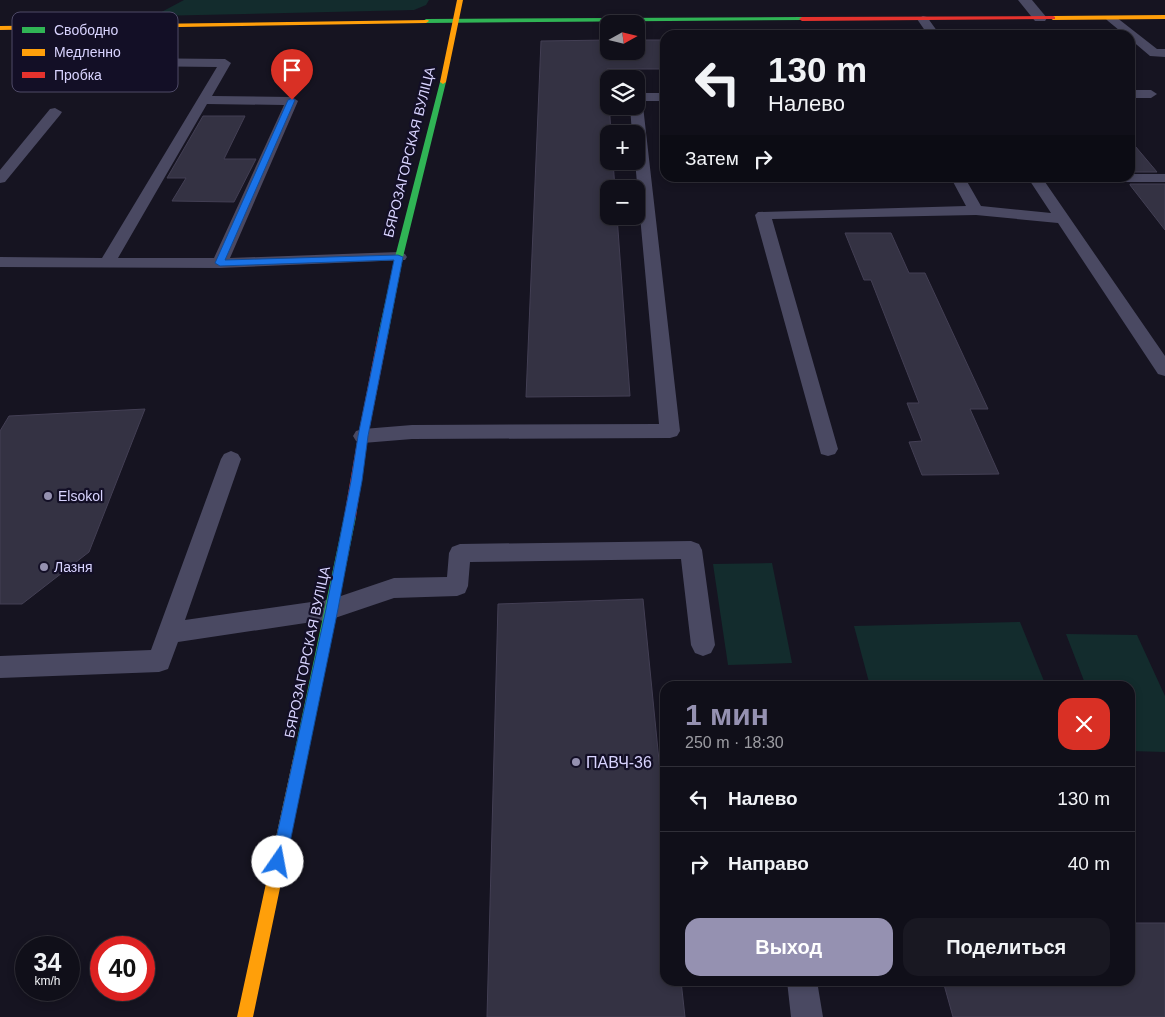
<!DOCTYPE html>
<html lang="ru">
<head>
<meta charset="utf-8">
<style>
  body { margin:0; font-family:Arial,sans-serif; background:#191822; color:#f1f3f6; height:100vh; display:flex; flex-direction:column; font-size:19px; white-space:nowrap }
  * { box-sizing:border-box; margin:0 }
  p { font-size:16px; color:#9c9ca2 }
  .icon { flex:none; width:28px; height:28px; fill:none; stroke:currentColor; stroke-width:2; stroke-linecap:round; stroke-linejoin:round }
  .map { position:relative; flex:1; overflow:hidden }
  .drawer { position:absolute; left:660px; top:681px; width:475px; height:305px; display:flex; flex-direction:column; background:#100f19; border-radius:15px; box-shadow:0 2px 8px #0003,0 0 0 1px #302f38 }
  .drawer>* { flex:none }
  .top-card { position:absolute; left:660px; top:30px; width:475px; height:152px; border-radius:15px; box-shadow:0 2px 8px #0003,0 0 0 1px #302f38; background:#100f19; color:#f1f3f6; overflow:hidden }
  .needle { width:32px; rotate:82deg }
  .controls { position:absolute; left:600px; top:15px; display:grid; gap:10px }
  .controls a { display:grid; place-items:center; width:45px; height:45px; border-radius:10px; background:#100f19; box-shadow:0 2px 8px #0003,0 0 0 1px #302f38; font-size:25px }
  .speed { position:absolute; left:15px; top:936px; display:flex; gap:10px; font-size:25px; font-weight:700; text-align:center }
  .speed>* { display:grid; place-content:center; width:65px; height:65px; border-radius:50%; background:#100f19; box-shadow:0 2px 8px #0003,0 0 0 1px #302f38; line-height:1 }
  .speed small { font-size:12px; font-weight:400 }
  .speed .limit { border:8px solid #d22; background:#fff; color:#111 }
  .pin { position:absolute; display:grid; place-items:center; width:42px; height:42px; color:#fff; margin:-51px -21px; border-radius:50% 50% 50% 0; rotate:-45deg; box-shadow:0 0 5px #0007 }
  .pin .icon { rotate:45deg }
  .me { position:absolute; width:55px; margin:-28px; rotate:12deg; stroke-linejoin:round; filter:drop-shadow(0 0 4px #0008) }
  .turn { display:flex; align-items:center; gap:18px; height:105px; padding:0 25px; font-size:22px }
  .turn .icon { width:65px; height:65px; stroke-width:2.5 }
  .turn b { display:block; font-size:35px; line-height:42px }
  .then { display:flex; align-items:center; height:48px; padding:0 25px; background:#0003; gap:10px; font-size:19px }
  .round { display:grid; place-items:center; flex:none; width:52px; height:52px; border-radius:15px; background:#191822 }
  .overview { display:flex; align-items:center; justify-content:space-between; height:85px; padding:0 25px }
  h1 { font-size:30px; font-weight:800; line-height:38px; color:#9591b1 }
  .action { display:flex; gap:10px; margin-top:auto; padding:10px 25px }
  .action a { flex:1; height:58px; border-radius:15px; background:#9591b1; color:#fff; font-size:20px; font-weight:800; line-height:58px; text-align:center }
  .action a+a { background:#191822; color:#f1f3f6 }
  ul { padding:0; list-style:none }
  li { display:flex; align-items:center; gap:15px; height:65px; padding:0 25px; border-top:1px solid #302f38 }
  li div { flex:1 }
  li b { display:block; font-size:19px }
  li em { font-style:normal }
  .map>svg:first-child { display:block }
</style>
</head>
<body>
<div class="map">
<svg width="1165" height="1017" viewBox="0 0 1165 1017">
  <rect width="100%" height="100%" fill="#161421"/>
  <path fill="#132c2d" d="M 184,0 L 429,0 L 426,5 L 414,10 L 154,16 Z
    M 772,563 L 792,663 L 728,665 L 713,564 Z
    M 1020,622 L 1046,686 L 870,686 L 854,626 Z
    M 1066,634 L 1137,635 L 1165,696 L 1165,752 L 1130,751 L 1130,686 L 1086,686 Z"/>
  <path fill="#343243" stroke="#433f54" d="M 609,40 L 609,51 L 636,51 L 636,40 L 665,40 L 665,69 L 607,69 L 611,134 L 609,134 L 609,161 L 613,161 L 615,189 L 609,189 L 609,216 L 617,216 L 630,396 L 526,397 L 541,41 Z
    M 203,116 L 245,116 L 224,159 L 256,159 L 234,202 L 172,201 L 186,178 L 167,178 Z
    M 1130,140 L 1157,172 L 1130,172 Z
    M 1130,184 L 1165,184 L 1165,230 L 1130,185 Z
    M 845,233 L 891,233 L 909,273 L 925,273 L 988,409 L 970,409 L 999,474 L 922,475 L 909,442 L 922,441 L 907,403 L 919,403 L 871,280 L 864,280 Z
    M 145,409 L 89,552 L 22,604 L 0,604 L 0,431 L 9,416 Z
    M 643,599 L 665,821 L 665,981 L 681,981 L 685,1017 L 487,1017 L 498,604 Z
    M 1130,923 L 1165,923 L 1165,1017 L 953,1017 L 943,981 L 1130,981 Z"/>
  <g fill="none" stroke-linecap="round" stroke-linejoin="round">
    <path fill="#4a4962" fill-rule="evenodd" d="M 923,16 L 927,17 L 940,35 L 928,35 L 917,19 Z
      M 1112,16 L 1116,17 L 1157,49 L 1165,49 L 1165,57 L 1150,56 L 1130,39 L 1130,35 L 1125,35 L 1108,21 L 1106,19 L 1108,17 Z
      M 125,58 L 225,59 L 231,63 L 212,96 L 292,97 L 298,101 L 230,258 L 399,252 L 405,254 L 407,257 L 405,260 L 220,268 L 0,267 L 0,257 L 102,258 L 217,67 L 125,66 L 103,71 L 97,67 L 99,64 ZM 207,104 L 284,105 L 214,258 L 118,258 Z
      M 1130,90 L 1151,90 L 1157,94 L 1151,98 L 1130,98 Z
      M 636,93 L 665,93 L 665,101 L 636,101 Z
      M 636,102 L 643,106 L 680,431 L 677,436 L 670,438 L 412,439 L 363,443 L 356,441 L 353,436 L 356,431 L 363,429 L 412,425 L 659,424 L 635,161 L 636,161 L 636,134 L 632,134 L 630,106 L 636,106 Z
      M 55,108 L 62,112 L 60,115 L 5,182 L 0,183 L 0,170 L 50,109 Z
      M 1130,174 L 1165,174 L 1165,182 L 1045,182 L 1165,356 L 1165,376 L 1158,374 L 1058,223 L 976,215 L 772,219 L 838,449 L 835,454 L 828,456 L 821,454 L 755,215 L 758,212 L 966,206 L 951,178 L 965,178 L 981,206 L 1051,213 L 1028,178 L 1130,178 Z
      M 231,451 L 238,454 L 241,459 L 185,620 L 332,599 L 394,578 L 447,577 L 449,553 L 452,547 L 460,544 L 691,541 L 699,544 L 702,550 L 715,645 L 711,653 L 703,656 L 695,653 L 691,645 L 681,559 L 470,562 L 468,586 L 465,593 L 457,596 L 394,598 L 332,619 L 178,642 L 168,669 L 159,672 L 0,678 L 0,656 L 151,650 L 221,459 L 224,454 Z
      M 787,981 L 817,981 L 823,1017 L 791,1017 Z"/>
    <path fill="#4a4962" fill-rule="evenodd" d="M 1018,0 L 1032,0 L 1047,18 L 1045,21 L 1035,21 Z"/>
    <path fill="#30b455" fill-rule="evenodd" d="M 802,17 L 805,19 L 804,20 L 426,23 L 423,21 L 426,19 Z
      M 443,80 L 446,82 L 403,257 L 388,335 L 383,338 L 378,335 L 395,257 L 440,82 Z
      M 350,512 L 354,514 L 356,517 L 307,759 L 305,764 L 300,766 L 295,764 L 293,759 L 344,517 L 346,514 Z"/>
    <path fill="#ff9f0a" fill-rule="evenodd" d="M 457,0 L 463,0 L 446,82 L 443,84 L 440,82 Z
      M 1165,15 L 1165,19 L 1053,20 L 1050,18 L 1053,16 Z
      M 428,20 L 429,21 L 426,23 L 0,30 L 0,26 Z
      M 300,752 L 305,754 L 307,759 L 253,1017 L 237,1017 L 293,759 L 295,754 Z"/>
    <path fill="#e5322d" fill-rule="evenodd" d="M 1053,16 L 1055,17 L 1055,19 L 802,21 L 799,19 L 802,17 Z
      M 383,332 L 388,335 L 368,436 L 356,517 L 354,520 L 346,520 L 344,517 L 358,436 L 378,335 Z"/>
  </g>
  <path fill="#1a73e8" stroke="#114b97" d="M 292,98 L 295,100 L 225,260 L 398,255 L 403,257 L 368,436 L 362,481 L 338,609 L 286,862 L 284,867 L 278,869 L 273,867 L 271,862 L 326,609 L 351,481 L 358,436 L 394,260 L 220,266 L 215,263 L 288,100 Z"/>
  <g fill="#9591b1" stroke="#130f26" stroke-width="2">
    <circle cx="48" cy="496" r="5"/>
    <circle cx="44" cy="567" r="5"/>
    <circle cx="576" cy="762" r="5"/>
  </g>
  <g text-anchor="middle" dominant-baseline="central" stroke-width="4.5" stroke-linejoin="round" paint-order="stroke">
    <g font-size="14" fill="#d9d4ff" stroke="#130f26">
      <text transform="translate(409 152) rotate(-76)">БЯРОЗАГОРСКАЯ ВУЛІЦА</text>
      <text transform="translate(307 652) rotate(-78)">БЯРОЗАГОРСКАЯ ВУЛІЦА</text>
    </g>
    <g font-size="14" fill="#d9d4ff" stroke="#130f26" text-anchor="start">
      <text x="58" y="496">Elsokol</text>
      <text x="54" y="567">Лазня</text>
    </g>
    <g font-size="16" fill="#d9d4ff" stroke="#130f26" text-anchor="start">
      <text x="586" y="762">ПАВЧ-36</text>
    </g>
  </g>
  <rect x="12" y="12" width="166" height="80" rx="8" fill="#130f26" stroke="#4e4a67" stroke-width="1"/>
  <rect x="22" y="27" width="23" height="6" fill="#30b455"/>
  <rect x="22" y="49" width="23" height="7" fill="#ff9f0a"/>
  <rect x="22" y="72" width="23" height="6" fill="#e5322d"/>
  <g font-size="14" fill="#d9d4ff">
    <text x="54" y="35">Свободно</text>
    <text x="54" y="57">Медленно</text>
    <text x="54" y="80">Пробка</text>
  </g>
</svg>
<div class="controls">
<a><svg class="needle" viewBox="-14 -14 28 28"><path d="M0-13l5 13h-10z" fill="#e53935"/><path d="M0 13l5-13h-10z" fill="#9c9ca2"/></svg></a>
<a><svg class="icon" aria-label="layers" viewBox="0 0 24 24"><path d="M12 4l9 5-9 5-9-5zM3 14l9 5 9-5"/></svg></a>
<a>+</a>
<a>−</a>
</div>
<div class="speed"><div>34<small>km/h</small></div><div class="limit">40</div></div>
<div class="pin" style="left:292px;top:100px;background:#d93025"><svg class="icon" aria-label="arrive" viewBox="0 0 24 24"><path d="M6 21V4h12l-3 4 3 4H6"/></svg></div>
<svg class="me" style="left:278px;top:862px" viewBox="-20 -20 40 40"><circle r="19" fill="#fff"/><path d="M0-13L10 11 0 6-10 11z" fill="#1a73e8"/></svg>
<div class="top-card">
<div class="turn"><svg class="icon" aria-label="left" viewBox="0 0 24 24"><path d="M17 20v-9H6M10 6l-5 5 5 5"/></svg><div><b>130 m</b>Налево</div></div>
<div class="then">Затем<svg class="icon" aria-label="right" viewBox="0 0 24 24"><path d="M7 20v-9h11M14 6l5 5-5 5"/></svg></div>
</div>
<section class="drawer">
<div class="overview"><div><h1>1 мин</h1><p>250 m · 18:30</p></div><a class="round" style="background:#d93025;color:#fff"><svg class="icon" aria-label="close" viewBox="0 0 24 24"><path d="M6 6l12 12M18 6L6 18"/></svg></a></div>
<ul>
<li><svg class="icon" aria-label="left" viewBox="0 0 24 24"><path d="M17 20v-9H6M10 6l-5 5 5 5"/></svg><div><b>Налево</b></div><em>130 m</em></li>
<li><svg class="icon" aria-label="right" viewBox="0 0 24 24"><path d="M7 20v-9h11M14 6l5 5-5 5"/></svg><div><b>Направо</b></div><em>40 m</em></li>
</ul>
<div class="action"><a>Выход</a><a>Поделиться</a></div>
</section>
</div>
</body>
</html>
